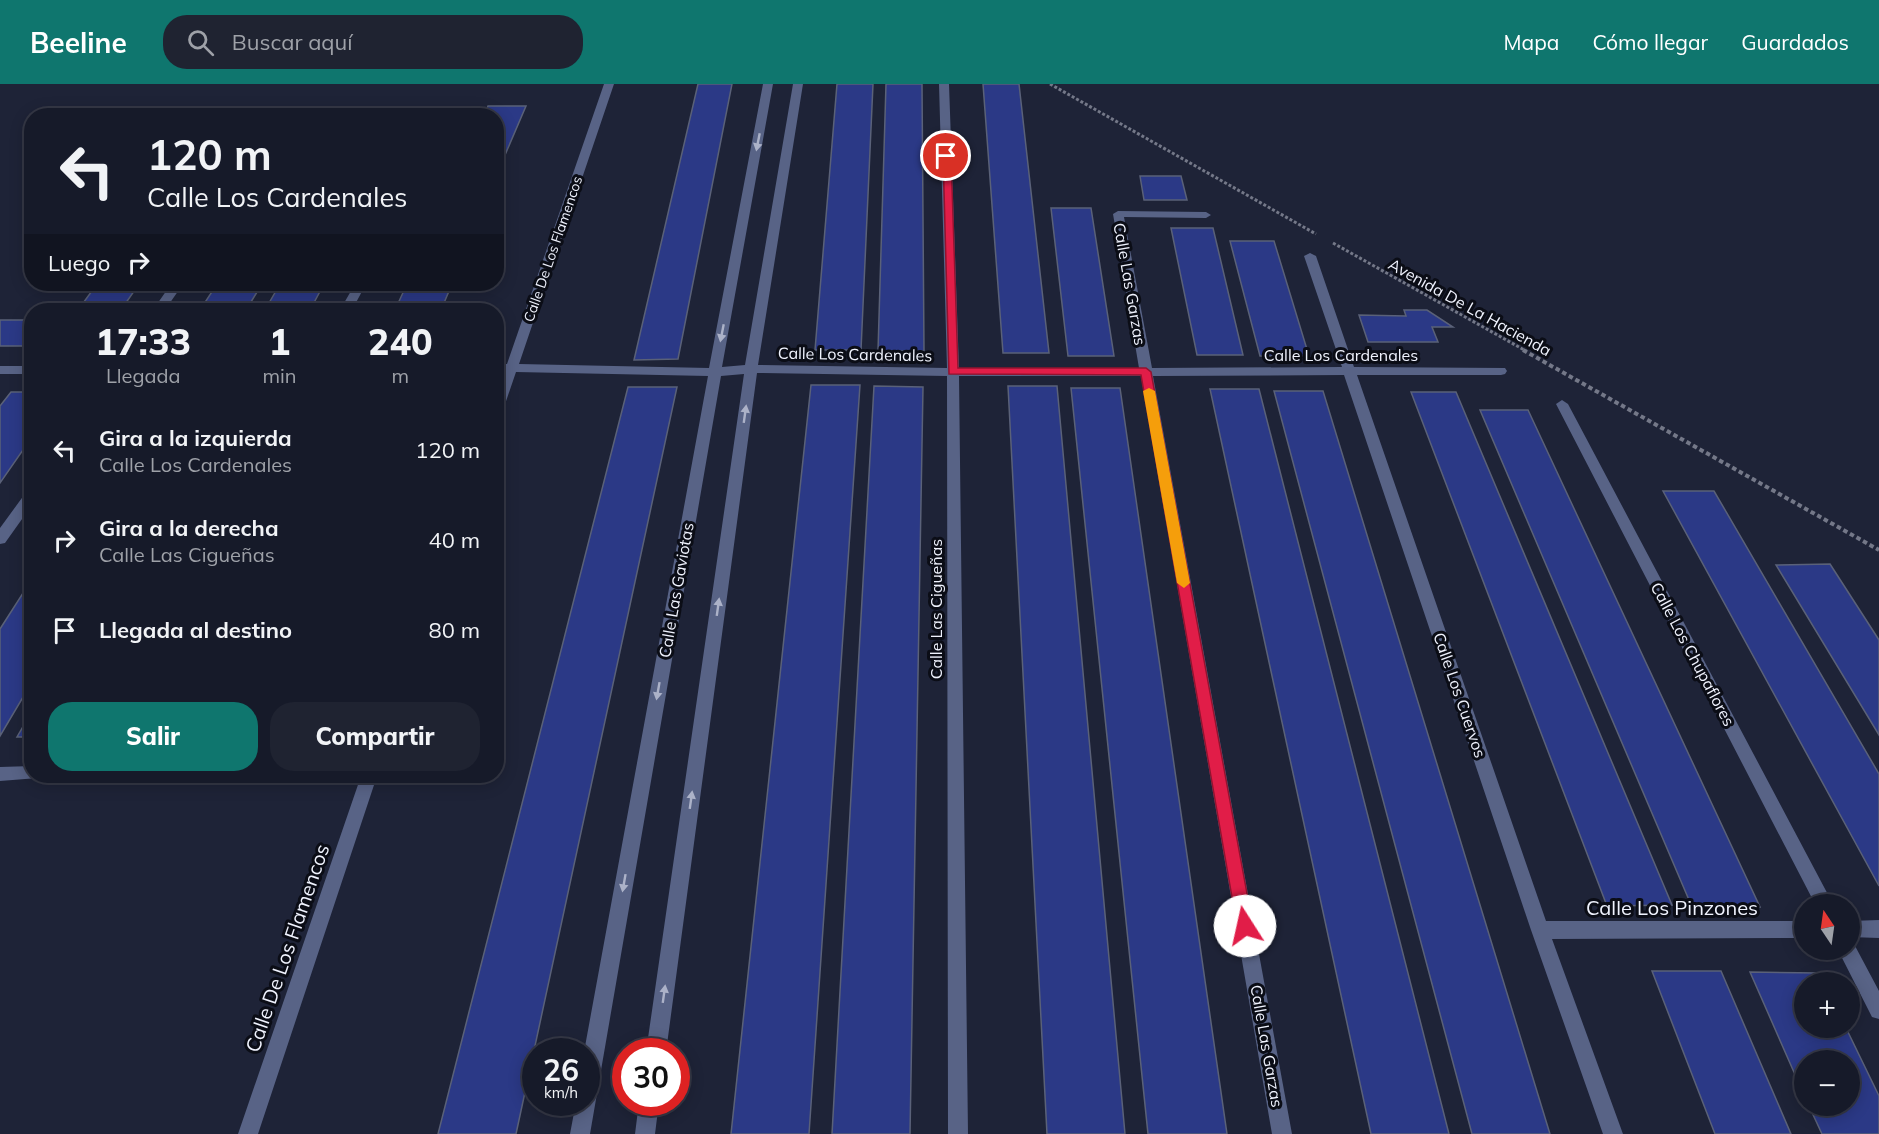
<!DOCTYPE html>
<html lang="es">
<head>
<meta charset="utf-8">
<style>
  body { margin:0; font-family:Mulish,sans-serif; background:#1f2331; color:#f1f3f6; height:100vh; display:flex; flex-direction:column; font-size:22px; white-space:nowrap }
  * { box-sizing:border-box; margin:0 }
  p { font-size:20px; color:#9ea1a8 }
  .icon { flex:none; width:33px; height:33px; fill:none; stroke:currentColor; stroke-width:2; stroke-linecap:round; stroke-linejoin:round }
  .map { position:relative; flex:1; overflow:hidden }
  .sheet { position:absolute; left:24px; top:219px; width:480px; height:480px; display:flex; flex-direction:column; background:#161a29; border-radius:24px; box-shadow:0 3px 15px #0003,0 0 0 2px #353846 }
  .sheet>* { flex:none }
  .top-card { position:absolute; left:24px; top:24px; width:480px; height:183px; border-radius:24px; box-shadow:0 3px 15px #0003,0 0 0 2px #353846; background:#161a29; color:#f1f3f6; overflow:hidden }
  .needle { width:39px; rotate:347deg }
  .buttons { position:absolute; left:1794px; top:810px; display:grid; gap:12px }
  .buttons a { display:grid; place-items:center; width:66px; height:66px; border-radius:50%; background:#161a29; box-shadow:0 3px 15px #0003,0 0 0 2px #353846; font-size:30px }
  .speed { position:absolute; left:522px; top:954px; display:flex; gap:12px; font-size:30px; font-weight:700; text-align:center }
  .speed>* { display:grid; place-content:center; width:78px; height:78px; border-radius:50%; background:#161a29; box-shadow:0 3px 15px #0003,0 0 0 2px #353846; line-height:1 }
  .speed small { font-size:15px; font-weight:400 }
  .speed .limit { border:9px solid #d22; background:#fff; color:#111 }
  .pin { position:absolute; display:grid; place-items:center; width:51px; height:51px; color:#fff; margin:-26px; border:3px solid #fff; border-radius:50%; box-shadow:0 2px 6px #0007 }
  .me { position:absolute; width:66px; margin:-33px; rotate:350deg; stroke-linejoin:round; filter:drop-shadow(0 0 4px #0008) }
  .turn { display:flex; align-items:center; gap:21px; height:126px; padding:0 24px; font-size:27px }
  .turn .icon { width:78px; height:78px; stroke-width:2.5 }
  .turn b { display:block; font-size:42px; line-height:51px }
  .then { display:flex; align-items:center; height:57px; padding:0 24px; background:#0003; gap:12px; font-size:22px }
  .eta { display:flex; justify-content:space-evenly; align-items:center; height:102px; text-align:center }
  .eta b { font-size:36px; font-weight:800; line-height:42px }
  .cta { display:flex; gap:12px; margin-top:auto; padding:12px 24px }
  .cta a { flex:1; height:69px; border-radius:24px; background:#0f766e; color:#fff; font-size:24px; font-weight:800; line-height:69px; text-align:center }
  .cta a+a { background:#1f2331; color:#f1f3f6 }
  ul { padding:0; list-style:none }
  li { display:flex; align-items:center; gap:18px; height:90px; padding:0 24px }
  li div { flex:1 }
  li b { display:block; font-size:22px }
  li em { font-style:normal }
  header { display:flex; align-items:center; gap:36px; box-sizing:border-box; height:84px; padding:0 30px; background:#0f766e; color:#fff }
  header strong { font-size:28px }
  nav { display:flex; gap:33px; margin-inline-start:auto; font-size:21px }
  .search { width:420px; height:54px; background:#1f2331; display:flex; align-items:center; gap:15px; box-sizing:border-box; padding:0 21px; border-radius:24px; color:#9ea1a8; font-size:22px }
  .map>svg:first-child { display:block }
</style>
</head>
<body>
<header>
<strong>Beeline</strong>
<div class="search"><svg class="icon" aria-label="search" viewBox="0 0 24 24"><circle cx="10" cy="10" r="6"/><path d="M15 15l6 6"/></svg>Buscar aquí</div>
<nav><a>Mapa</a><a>Cómo llegar</a><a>Guardados</a></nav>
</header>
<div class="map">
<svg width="1879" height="1050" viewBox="0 0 1879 1050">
  <rect width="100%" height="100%" fill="#1e2337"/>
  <path fill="#2b3986" stroke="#5a6178" stroke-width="1.5" d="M 698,0 L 732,0 L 678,275 L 634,276 Z
    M 837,0 L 873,0 L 861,266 L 815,266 Z
    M 886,0 L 922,0 L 924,267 L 878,267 Z
    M 983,0 L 1019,0 L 1049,269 L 1003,269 Z
    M 488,22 L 526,22 L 496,92 L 496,32 L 484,32 Z
    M 1140,92 L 1181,92 L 1187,116 L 1144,116 Z
    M 1051,124 L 1091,124 L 1114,272 L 1068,272 Z
    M 1171,144 L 1213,144 L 1243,271 L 1197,271 Z
    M 1230,157 L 1274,157 L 1309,272 L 1260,272 Z
    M 97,200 L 139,200 L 121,226 L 78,226 Z
    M 217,200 L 262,200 L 246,226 L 200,226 Z
    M 280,200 L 324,200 L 310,226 L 265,226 Z
    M 407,200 L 452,200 L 441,226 L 395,226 Z
    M 1404,226 L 1427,226 L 1453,243 L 1432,243 L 1438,258 L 1368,258 L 1359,231 L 1406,232 Z
    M 0,236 L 32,236 L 32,262 L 0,262 Z
    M 811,301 L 860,301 L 809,1050 L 731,1050 Z
    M 874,302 L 923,303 L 910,1050 L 832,1050 Z
    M 1008,302 L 1057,302 L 1125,1050 L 1047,1050 Z
    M 628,303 L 677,303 L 516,1050 L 438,1050 Z
    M 1071,304 L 1120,304 L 1227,1050 L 1148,1050 Z
    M 1210,305 L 1259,305 L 1449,1050 L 1371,1050 Z
    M 1274,307 L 1323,307 L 1550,1050 L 1472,1050 Z
    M 11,308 L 32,308 L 32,353 L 0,399 L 0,322 Z
    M 1411,308 L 1456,308 L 1672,821 L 1607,822 Z
    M 1480,326 L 1528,326 L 1760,823 L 1692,823 Z
    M 1663,407 L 1714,407 L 1879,690 L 1879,802 Z
    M 1830,480 L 1879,556 L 1879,651 L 1776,481 Z
    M 32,495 L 32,598 L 0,652 L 0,545 Z
    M 32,627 L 32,653 L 17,653 Z
    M 1652,887 L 1721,887 L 1791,1050 L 1715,1050 Z
    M 1750,888 L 1819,889 L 1824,898 L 1804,898 L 1804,944 L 1846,944 L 1879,1012 L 1879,1050 L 1822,1050 L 1809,1022 L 1850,1022 L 1850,976 L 1804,976 L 1804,1011 Z"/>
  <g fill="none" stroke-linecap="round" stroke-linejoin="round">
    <path stroke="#747888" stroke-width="3" stroke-dasharray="3 2" stroke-linecap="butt" d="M 1050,0 L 1316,150
      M 1333,159 L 1526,267"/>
    <path stroke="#747888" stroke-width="4" stroke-dasharray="4.5 3" stroke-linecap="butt" d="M 1523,266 L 1879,466"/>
    <path fill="#586386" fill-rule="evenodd" d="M 604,0 L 614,0 L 519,280 L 709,284 L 763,0 L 773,0 L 722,283 L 745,281 L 793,0 L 803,0 L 758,281 L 947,284 L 939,0 L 949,0 L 959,284 L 1139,284 L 1113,130 L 1118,127 L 1206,128 L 1211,131 L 1206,134 L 1124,133 L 1152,284 L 1342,283 L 1304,172 L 1310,169 L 1316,172 L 1354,283 L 1505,284 L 1507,287 L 1505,290 L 1501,291 L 1357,291 L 1546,837 L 1804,837 L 1804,854 L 1552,855 L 1623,1050 L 1603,1050 L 1531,846 L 1344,291 L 1153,292 L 1292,1050 L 1272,1050 L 1141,292 L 959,292 L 968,1050 L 948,1050 L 947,292 L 757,289 L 666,968 L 646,968 L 744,290 L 721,292 L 590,1050 L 570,1050 L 576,1018 L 586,1018 L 586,968 L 584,968 L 708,292 L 516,288 L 502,329 L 496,333 L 496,309 L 504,288 L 496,288 L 496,280 L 507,280 Z
      M 447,26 L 452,29 L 450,32 L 440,32 Z
      M 171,200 L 183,200 L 165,226 L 153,226 Z
      M 355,200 L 366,200 L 352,226 L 340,226 Z
      M 0,282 L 32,282 L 32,290 L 0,290 Z
      M 1562,316 L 1568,320 L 1833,820 L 1815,820 L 1556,320 Z
      M 32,405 L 32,421 L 5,459 L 0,460 L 0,444 L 27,407 Z
      M 32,682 L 32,692 L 39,692 L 38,694 L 0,697 L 0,683 Z
      M 361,692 L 377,692 L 258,1050 L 238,1050 Z
      M 1879,836 L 1879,854 L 1850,853 L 1850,837 Z
      M 1850,858 L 1854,860 L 1879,907 L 1879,935 L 1872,933 L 1838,866 L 1850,866 Z
      M 639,1018 L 659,1018 L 655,1050 L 635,1050 Z"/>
  </g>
  <defs><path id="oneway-solid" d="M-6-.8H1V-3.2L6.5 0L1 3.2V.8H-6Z" transform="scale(1.5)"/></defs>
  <g fill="#acb2c8">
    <use href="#oneway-solid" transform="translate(758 58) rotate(101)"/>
    <use href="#oneway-solid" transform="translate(722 249) rotate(101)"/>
    <use href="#oneway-solid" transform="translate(745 330) rotate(-82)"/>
    <use href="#oneway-solid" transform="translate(718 523) rotate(-82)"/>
    <use href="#oneway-solid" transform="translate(658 607) rotate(100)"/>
    <use href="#oneway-solid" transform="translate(691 716) rotate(-82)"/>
    <use href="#oneway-solid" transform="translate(624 799) rotate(100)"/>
    <use href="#oneway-solid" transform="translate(664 910) rotate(-82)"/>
  </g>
  <path fill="#e11d48" stroke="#92132f" stroke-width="1.5" d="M 943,70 L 951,72 L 958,284 L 1146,284 L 1151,288 L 1253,842 L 1251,848 L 1245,850 L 1239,848 L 1237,842 L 1141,291 L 949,290 Z"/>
  <path fill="#f59e0b" d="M 1149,304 L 1155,307 L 1190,499 L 1184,504 L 1177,499 L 1143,307 Z"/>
  <g text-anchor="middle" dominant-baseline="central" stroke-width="6" stroke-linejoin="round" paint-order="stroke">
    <g font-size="14" fill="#f0f3fe" stroke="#0b0d16">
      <text transform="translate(553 165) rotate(-71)">Calle De Los Flamencos</text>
    </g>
    <g font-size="16" fill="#f0f3fe" stroke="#0b0d16">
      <text transform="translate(1130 200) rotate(80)">Calle Las Garzas</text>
      <text transform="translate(1470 223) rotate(29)">Avenida De La Hacienda</text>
      <text transform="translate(855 270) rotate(1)">Calle Los Cardenales</text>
      <text x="1341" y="271">Calle Los Cardenales</text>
      <text transform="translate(676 506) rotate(-80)">Calle Las Gaviotas</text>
      <text transform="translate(936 525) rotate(-90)">Calle Las Cigueñas</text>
      <text transform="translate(1693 570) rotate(62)">Calle Los Chupaflores</text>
      <text transform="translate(1460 611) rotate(71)">Calle Los Cuervos</text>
      <text transform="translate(1267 962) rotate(80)">Calle Las Garzas</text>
    </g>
    <g font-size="20" fill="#f0f3fe" stroke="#0b0d16">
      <text x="1672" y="823">Calle Los Pinzones</text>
      <text transform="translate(287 864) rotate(-71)">Calle De Los Flamencos</text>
    </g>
  </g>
</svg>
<div class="buttons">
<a><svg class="needle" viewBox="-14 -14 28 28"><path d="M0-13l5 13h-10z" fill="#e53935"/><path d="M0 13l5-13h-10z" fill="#9ea1a8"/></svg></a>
<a>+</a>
<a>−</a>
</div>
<div class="speed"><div>26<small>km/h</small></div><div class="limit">30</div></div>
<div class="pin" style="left:946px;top:72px;background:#d93025"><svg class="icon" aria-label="arrive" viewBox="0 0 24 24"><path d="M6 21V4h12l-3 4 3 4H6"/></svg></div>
<svg class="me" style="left:1245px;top:842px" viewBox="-20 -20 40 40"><circle r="19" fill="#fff"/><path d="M0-13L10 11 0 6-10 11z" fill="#e11d48"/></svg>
<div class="top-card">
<div class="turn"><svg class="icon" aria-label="left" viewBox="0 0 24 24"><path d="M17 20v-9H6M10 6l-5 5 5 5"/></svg><div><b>120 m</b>Calle Los Cardenales</div></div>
<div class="then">Luego<svg class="icon" aria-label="right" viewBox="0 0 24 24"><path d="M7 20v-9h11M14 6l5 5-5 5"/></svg></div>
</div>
<section class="sheet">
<div class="eta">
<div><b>17:33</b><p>Llegada</p></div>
<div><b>1</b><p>min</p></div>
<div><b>240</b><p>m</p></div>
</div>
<ul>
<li><svg class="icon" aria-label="left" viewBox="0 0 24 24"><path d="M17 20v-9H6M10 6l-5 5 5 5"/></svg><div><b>Gira a la izquierda</b><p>Calle Los Cardenales</p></div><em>120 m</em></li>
<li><svg class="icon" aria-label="right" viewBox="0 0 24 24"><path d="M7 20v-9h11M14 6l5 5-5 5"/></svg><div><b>Gira a la derecha</b><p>Calle Las Cigueñas</p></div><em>40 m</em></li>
<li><svg class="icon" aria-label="arrive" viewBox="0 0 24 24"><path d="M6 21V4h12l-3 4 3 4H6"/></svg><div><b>Llegada al destino</b></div><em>80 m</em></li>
</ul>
<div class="cta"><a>Salir</a><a>Compartir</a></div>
</section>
</div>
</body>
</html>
